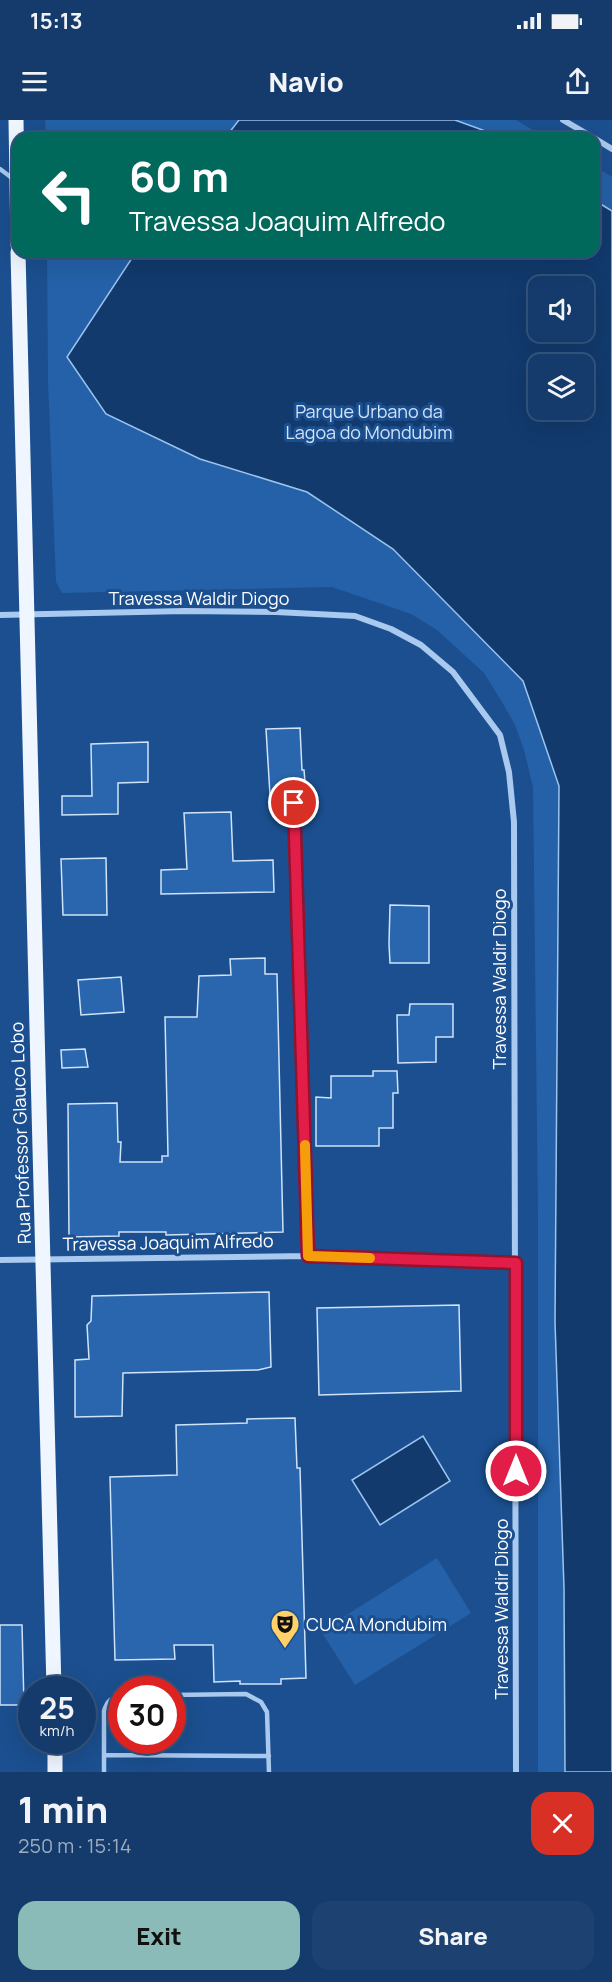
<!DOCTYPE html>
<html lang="en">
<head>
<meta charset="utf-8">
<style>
  body { margin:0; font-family:Manrope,sans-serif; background:#1d4271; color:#f1f3f6; height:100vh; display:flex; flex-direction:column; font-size:22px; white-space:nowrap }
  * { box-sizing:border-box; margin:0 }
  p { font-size:20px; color:#9dadc1 }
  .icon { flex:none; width:33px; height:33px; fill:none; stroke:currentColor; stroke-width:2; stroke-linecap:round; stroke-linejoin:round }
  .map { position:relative; height:1652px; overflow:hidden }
  .sheet { display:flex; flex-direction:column; background:#143b6b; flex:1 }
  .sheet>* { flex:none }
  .top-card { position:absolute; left:12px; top:12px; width:588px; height:126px; border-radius:18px; box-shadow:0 6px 24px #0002,0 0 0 2px #33557e; background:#00695c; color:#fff; overflow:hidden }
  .tools { position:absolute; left:528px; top:156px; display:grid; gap:12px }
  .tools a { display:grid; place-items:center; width:66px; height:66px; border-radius:12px; background:#143b6b; box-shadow:0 6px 24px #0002,0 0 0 2px #33557e; font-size:30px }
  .speed { position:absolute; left:18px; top:1556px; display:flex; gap:12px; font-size:30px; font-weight:700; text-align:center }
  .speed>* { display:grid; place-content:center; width:78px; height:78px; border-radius:50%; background:#143b6b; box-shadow:0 6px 24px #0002,0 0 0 2px #33557e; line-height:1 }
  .speed small { font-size:15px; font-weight:400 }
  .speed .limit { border:9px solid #d22; background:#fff; color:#111 }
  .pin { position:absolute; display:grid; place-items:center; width:51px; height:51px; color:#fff; margin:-26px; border:3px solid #fff; border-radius:50%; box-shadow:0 2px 6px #0007 }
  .me { position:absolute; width:66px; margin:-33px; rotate:0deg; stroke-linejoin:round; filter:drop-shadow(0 0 4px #0008) }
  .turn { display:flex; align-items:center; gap:21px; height:126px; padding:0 18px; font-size:27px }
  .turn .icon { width:78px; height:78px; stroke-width:2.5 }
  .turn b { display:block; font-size:42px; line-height:51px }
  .round { display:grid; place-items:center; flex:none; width:63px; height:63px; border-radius:18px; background:#1d4271 }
  .overview { display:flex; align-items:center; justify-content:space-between; height:102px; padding:0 18px }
  h1 { font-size:36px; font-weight:800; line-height:45px }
  .primary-button { display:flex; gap:12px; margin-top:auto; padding:12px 18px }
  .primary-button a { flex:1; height:69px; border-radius:18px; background:#8bbbb9; color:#111; font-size:24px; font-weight:800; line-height:69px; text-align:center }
  .primary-button a+a { background:#1d4271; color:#f1f3f6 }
  .status { display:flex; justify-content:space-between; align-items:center; height:42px; padding:0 30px; background:#143b6b; direction:ltr }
  .status svg { height:16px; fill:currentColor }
  header { display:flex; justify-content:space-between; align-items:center; height:78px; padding:0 18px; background:#143b6b; font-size:27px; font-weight:800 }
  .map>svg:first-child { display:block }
</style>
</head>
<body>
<div class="status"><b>15:13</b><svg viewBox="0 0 49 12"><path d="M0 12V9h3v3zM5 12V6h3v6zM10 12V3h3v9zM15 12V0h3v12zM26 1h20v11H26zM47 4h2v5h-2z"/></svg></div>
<header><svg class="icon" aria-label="menu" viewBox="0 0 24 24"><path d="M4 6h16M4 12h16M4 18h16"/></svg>Navio<svg class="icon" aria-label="share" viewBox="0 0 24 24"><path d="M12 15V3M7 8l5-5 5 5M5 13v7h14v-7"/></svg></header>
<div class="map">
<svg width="612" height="1652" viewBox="0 0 612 1652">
  <rect width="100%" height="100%" fill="#1b4f8f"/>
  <path fill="#2461a8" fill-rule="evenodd" d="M 45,0 L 516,0 L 546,18 L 46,18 Z
    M 594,46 L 612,57 L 612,1652 L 538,1652 L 538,1097 L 533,667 L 524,630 L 515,605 L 502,582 L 484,553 L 437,510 L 411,494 L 332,467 L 62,473 L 56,462 L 48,261 L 47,132 L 594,132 ZM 538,166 L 584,166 L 584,212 L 538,212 ZM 538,244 L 584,244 L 584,290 L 538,290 Z
    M 437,1438 L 471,1493 L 355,1565 L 321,1511 Z"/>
  <path fill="#123a6d" stroke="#9cc4f0" stroke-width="1.5" fill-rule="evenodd" d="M 239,0 L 455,0 L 488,12 L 498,18 L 225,18 Z
    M 594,80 L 612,91 L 612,1652 L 565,1652 L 564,1468 L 555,1202 L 559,666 L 523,561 L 393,429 L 307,372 L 200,339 L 106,294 L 67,237 L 136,132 L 594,132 ZM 538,166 L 584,166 L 584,212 L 538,212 ZM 584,244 L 584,290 L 538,290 L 538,244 Z
    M 423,1316 L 450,1361 L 380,1405 L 352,1360 Z"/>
  <path fill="#2a66ad" stroke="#cfe3fa" stroke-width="1.5" d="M 300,608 L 302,650 L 304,650 L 306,673 L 270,675 L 266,609 Z
    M 148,622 L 148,662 L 118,663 L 118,694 L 62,695 L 62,676 L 92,676 L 91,624 Z
    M 231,692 L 233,741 L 273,740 L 274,772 L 161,774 L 161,750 L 187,749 L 184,693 Z
    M 106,738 L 107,795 L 63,795 L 61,739 Z
    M 390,785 L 429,786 L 429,843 L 390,843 L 389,824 Z
    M 265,838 L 265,854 L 277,854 L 283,1112 L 166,1115 L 166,1112 L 119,1112 L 119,1116 L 69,1117 L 68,984 L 117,983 L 118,1022 L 121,1022 L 120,1042 L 162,1042 L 162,1036 L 168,1036 L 165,897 L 197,897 L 199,856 L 231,855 L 230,839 Z
    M 121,857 L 124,892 L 81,895 L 78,860 Z
    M 410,884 L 453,884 L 453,917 L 436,917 L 436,942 L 398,943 L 397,895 L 409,895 Z
    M 85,929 L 88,947 L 62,948 L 61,930 Z
    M 373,951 L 397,951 L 398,973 L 393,973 L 393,1008 L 379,1008 L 379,1026 L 316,1026 L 316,977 L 331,978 L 331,956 L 373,956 Z
    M 269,1172 L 271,1247 L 258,1250 L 123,1253 L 122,1296 L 75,1297 L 75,1240 L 89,1239 L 87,1205 L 91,1201 L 92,1176 Z
    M 459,1185 L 461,1271 L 319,1275 L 317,1188 Z
    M 295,1298 L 297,1348 L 300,1348 L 306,1558 L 281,1559 L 281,1564 L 240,1564 L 240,1561 L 214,1562 L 213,1525 L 174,1525 L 175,1539 L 115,1540 L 110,1357 L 177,1355 L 176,1305 L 247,1303 L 247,1299 Z
    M 0,1505 L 22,1505 L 24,1585 L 0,1585 Z"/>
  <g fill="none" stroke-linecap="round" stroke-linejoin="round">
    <path stroke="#a9c9ee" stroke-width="4.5" d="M 0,49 L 12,58
      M 172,1575 L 246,1574 L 261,1582 L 267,1592 L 269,1652
      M 104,1635 L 269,1636
      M 104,1652 L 104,1591 C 107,1581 111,1577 122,1576"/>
    <path stroke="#a9c9ee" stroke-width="6" d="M 563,0 L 594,18
      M 594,18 L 612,29
      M 0,495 L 185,491 L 276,492 L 355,496 L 391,509 L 421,525 L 453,552 L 500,615 L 509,652 L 514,702 L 516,1652
      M 294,683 L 308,1136
      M 0,1140 L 308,1136 L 516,1143"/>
    <path stroke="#f0f6ff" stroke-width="15" d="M 16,0 L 18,125
      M 18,132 C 27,611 43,1090 54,1569
      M 55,1620 L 55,1652"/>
  </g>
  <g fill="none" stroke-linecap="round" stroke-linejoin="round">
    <g stroke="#92132f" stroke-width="15">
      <path id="route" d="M 294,683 L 308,1136 L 516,1143 L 516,1351"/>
    </g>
    <use href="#route" stroke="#e11d48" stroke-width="10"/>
    <path stroke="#f59e0b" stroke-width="10" d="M 305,1025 L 308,1136 L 370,1138"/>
  </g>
  <defs>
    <g id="theatre-pin" transform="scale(1.5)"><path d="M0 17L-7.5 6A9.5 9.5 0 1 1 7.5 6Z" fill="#ffd166" stroke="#1b4f8f"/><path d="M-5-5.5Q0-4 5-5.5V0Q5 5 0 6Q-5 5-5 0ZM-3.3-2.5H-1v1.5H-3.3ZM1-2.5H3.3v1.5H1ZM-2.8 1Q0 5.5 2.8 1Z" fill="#111"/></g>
  </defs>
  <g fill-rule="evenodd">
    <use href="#theatre-pin" x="285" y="1504"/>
  </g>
  <g text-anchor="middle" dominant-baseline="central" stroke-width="6" stroke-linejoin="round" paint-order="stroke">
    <g font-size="18" fill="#cfe3fa" stroke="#1b4f8f">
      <text x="369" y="291">Parque Urbano da<tspan x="369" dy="21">Lagoa do Mondubim</tspan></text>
    </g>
    <g font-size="18" fill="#fff" stroke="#1b4f8f">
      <text x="199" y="478">Travessa Waldir Diogo</text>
      <text transform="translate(499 859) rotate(-90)">Travessa Waldir Diogo</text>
      <text transform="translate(20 1013) rotate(-92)">Rua Professor Glauco Lobo</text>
      <text transform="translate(168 1122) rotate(-1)">Travessa Joaquim Alfredo</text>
      <text transform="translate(501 1489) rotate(-90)">Travessa Waldir Diogo</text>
    </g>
    <g font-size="18" fill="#fff" stroke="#1b4f8f" text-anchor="start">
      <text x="306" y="1504">CUCA Mondubim</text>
    </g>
  </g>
</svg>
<div class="tools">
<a><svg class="icon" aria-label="sound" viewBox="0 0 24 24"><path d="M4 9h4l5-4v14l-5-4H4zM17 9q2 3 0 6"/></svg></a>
<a><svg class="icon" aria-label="layers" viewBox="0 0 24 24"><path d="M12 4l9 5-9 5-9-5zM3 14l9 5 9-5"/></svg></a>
</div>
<div class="speed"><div>25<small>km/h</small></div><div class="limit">30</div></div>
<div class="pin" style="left:294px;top:683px;background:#d93025"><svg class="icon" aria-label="arrive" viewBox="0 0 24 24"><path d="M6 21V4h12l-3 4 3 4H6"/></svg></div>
<svg class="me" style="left:516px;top:1351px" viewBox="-20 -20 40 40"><circle r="17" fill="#e11d48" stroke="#fff" stroke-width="3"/><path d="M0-11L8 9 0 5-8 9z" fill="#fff"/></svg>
<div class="top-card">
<div class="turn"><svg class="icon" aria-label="left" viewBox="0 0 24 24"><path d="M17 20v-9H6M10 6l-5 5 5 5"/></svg><div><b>60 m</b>Travessa Joaquim Alfredo</div></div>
</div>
</div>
<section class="sheet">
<div class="overview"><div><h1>1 min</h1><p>250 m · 15:14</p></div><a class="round" style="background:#d93025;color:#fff"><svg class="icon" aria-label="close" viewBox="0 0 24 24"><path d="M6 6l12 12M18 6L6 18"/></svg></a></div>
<div class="primary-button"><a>Exit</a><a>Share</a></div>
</section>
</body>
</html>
